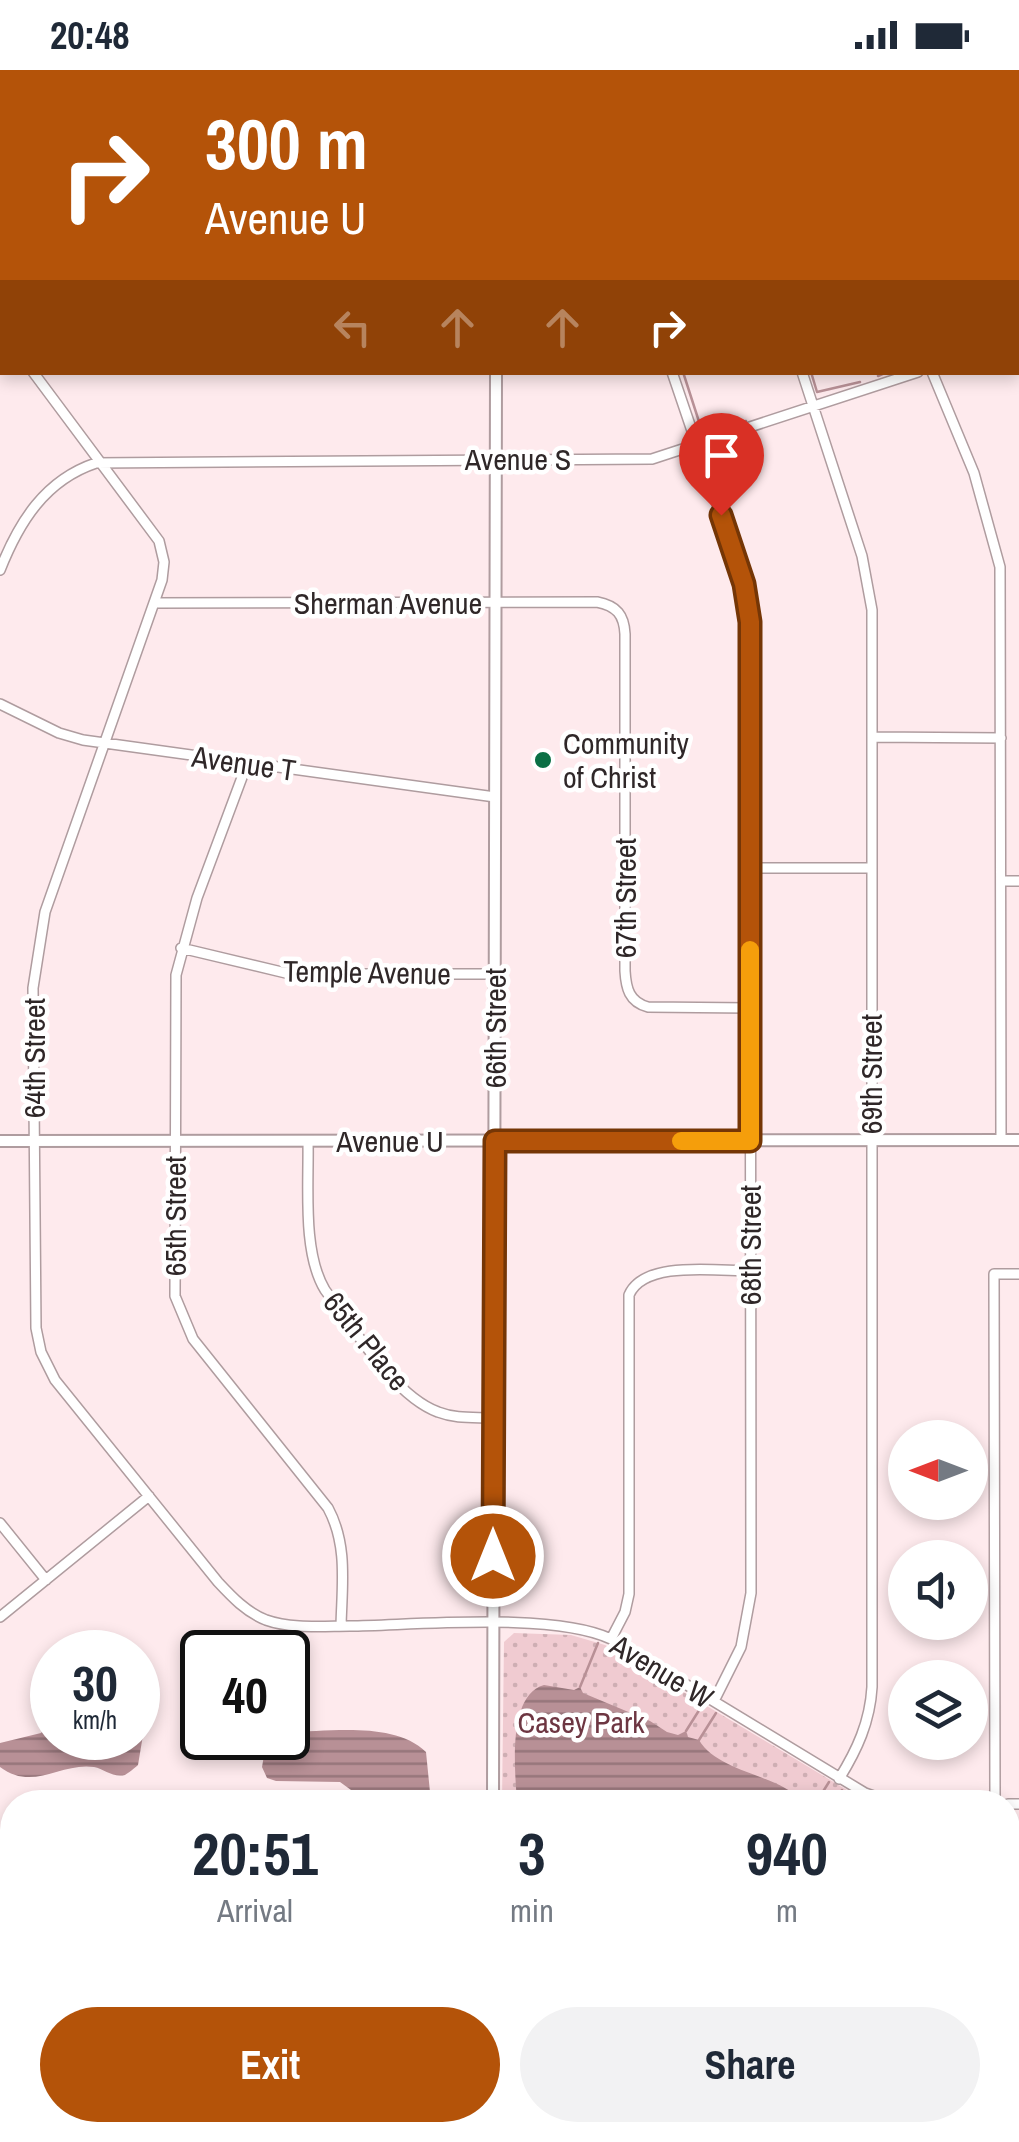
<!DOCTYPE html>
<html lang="en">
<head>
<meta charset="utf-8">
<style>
  body { margin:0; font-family:"Archivo Narrow",sans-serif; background:#f2f2f3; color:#1f2937; height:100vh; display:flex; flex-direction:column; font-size:38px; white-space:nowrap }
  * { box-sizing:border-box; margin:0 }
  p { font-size:32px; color:#747a83 }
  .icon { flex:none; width:55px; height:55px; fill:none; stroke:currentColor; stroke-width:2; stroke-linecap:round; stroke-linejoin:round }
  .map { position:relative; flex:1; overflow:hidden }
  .panel { position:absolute; left:0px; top:1720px; width:1020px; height:352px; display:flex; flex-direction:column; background:#fff; border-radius:40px 40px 0 0; box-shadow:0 5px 15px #0003 }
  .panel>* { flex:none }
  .banner { position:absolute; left:0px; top:0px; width:1020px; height:305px; box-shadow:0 5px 15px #0003; background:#b45309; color:#fff; overflow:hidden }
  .needle { width:65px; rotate:270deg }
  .tools { position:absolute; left:888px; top:1350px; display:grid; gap:20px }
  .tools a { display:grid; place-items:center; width:100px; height:100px; border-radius:50%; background:#fff; box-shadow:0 5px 15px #0003; font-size:50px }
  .speed { position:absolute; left:30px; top:1560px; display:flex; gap:20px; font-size:50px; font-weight:700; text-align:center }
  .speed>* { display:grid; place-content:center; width:130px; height:130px; border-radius:50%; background:#fff; box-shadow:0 5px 15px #0003; line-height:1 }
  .speed small { font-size:25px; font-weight:400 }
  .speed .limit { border:5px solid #111; border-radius:15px; background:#fff; color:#111 }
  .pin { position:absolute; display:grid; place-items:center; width:85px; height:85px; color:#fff; margin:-102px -42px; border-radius:50% 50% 50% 0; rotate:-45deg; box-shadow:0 0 10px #0007 }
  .pin .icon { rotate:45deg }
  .me { position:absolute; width:110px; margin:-55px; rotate:0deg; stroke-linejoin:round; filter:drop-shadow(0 0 8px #0008) }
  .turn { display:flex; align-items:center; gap:35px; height:210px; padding:0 40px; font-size:45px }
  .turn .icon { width:130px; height:130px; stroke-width:2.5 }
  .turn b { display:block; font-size:70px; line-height:85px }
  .lanes { display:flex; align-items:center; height:95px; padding:0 40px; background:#0003; justify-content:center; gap:50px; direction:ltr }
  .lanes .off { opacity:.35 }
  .eta { display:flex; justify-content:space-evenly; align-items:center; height:170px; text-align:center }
  .eta b { font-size:60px; font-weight:800; line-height:70px }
  .cta { display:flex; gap:20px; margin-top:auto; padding:20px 40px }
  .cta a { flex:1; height:115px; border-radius:60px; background:#b45309; color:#fff; font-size:40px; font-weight:800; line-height:115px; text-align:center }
  .cta a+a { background:#f2f2f3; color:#1f2937 }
  .status { display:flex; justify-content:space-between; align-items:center; height:70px; padding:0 50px; background:#fff; direction:ltr }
  .status svg { height:28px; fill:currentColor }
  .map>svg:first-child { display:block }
</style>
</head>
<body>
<div class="status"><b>20:48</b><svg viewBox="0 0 49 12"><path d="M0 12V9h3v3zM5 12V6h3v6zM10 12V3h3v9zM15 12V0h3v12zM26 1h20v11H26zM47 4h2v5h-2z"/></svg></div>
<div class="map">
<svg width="1019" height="2072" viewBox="0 0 1019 2072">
  <defs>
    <pattern id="park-dots" width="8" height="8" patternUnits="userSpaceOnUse" patternTransform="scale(2.5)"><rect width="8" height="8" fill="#f0cbd1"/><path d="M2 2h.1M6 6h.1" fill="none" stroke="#ceaeb3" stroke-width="1.8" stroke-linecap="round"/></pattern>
    <pattern id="water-rules" width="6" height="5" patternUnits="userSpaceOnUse" patternTransform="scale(2.5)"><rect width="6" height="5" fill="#b89096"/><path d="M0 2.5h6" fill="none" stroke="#96767a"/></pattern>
  </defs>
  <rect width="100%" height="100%" fill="#feeaed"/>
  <path fill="url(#park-dots)" d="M 514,1563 L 571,1565 L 605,1575 L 867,1732 L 502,1732 L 504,1572 Z"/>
  <path fill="url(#water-rules)" d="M 138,1597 L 150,1623 L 138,1695 C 136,1697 127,1704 125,1705 C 113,1708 104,1699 94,1697 C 61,1692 33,1722 0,1697 L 0,1673 L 41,1663 L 52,1650 L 52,1668 L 138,1668 Z
    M 544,1615 L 574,1620 L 580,1617 L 583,1623 L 650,1651 L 667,1662 L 678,1665 L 686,1661 L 688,1667 L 699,1670 C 713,1694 751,1702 775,1713 C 791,1719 800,1733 819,1728 L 820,1732 L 517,1732 C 515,1701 507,1625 544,1615 Z
    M 288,1662 C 329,1662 394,1651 426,1682 L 431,1732 L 353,1732 L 351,1720 L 340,1712 L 276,1711 L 267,1708 L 262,1697 L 267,1668 L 288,1668 Z"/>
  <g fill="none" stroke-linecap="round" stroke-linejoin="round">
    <path stroke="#b89096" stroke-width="2.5" d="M 634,2 L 634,0
      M 763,2 L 763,0
      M 870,2 L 870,0
      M 683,302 L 703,364 L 746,351
      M 811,302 L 817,322 L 860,312
      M 878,306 L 887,302
      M 580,1617 L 598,1573
      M 686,1661 L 703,1634
      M 699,1670 L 716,1643
      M 819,1728 L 829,1712
      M 834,1732 L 842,1720
      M 1013,1767 L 1019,1766"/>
    <g stroke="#af9c9f" stroke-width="12">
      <path id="minor" d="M 624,0 L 624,2
        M 754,0 L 754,2
        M 879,0 L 879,2
        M 1003,0 L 1003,2
        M 0,104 L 2,104
        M 1018,124 L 1019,124
        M 0,261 L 2,264
        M 1018,269 L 1019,268
        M 33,302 L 159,471 L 164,492 L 162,510 L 45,842 L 33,918 L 36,1258 L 41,1282 L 55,1310 L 218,1512 C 232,1527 246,1542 266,1550 C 291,1559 324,1556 350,1556 C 417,1555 554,1542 611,1569 L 865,1723 L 882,1729 L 919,1732
        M 672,302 L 744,514 L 750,552 L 751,1523 L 741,1577 L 714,1631
        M 802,302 L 862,486 L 872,540 L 872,1617 C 870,1652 857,1680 839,1709
        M 932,302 L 974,403 L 1000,497 L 1001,1070
        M 0,500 C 19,452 45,410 96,393 L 652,389 L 918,302
        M 154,533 L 597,532 C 617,536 624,545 625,564 L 625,901 C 626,918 629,932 648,937 L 749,938
        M 0,634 L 59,663 L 83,670 L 495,727
        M 872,667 L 1001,668
        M 247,694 L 197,828 L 176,905 L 175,1226 L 193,1269 L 328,1438 C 348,1475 342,1515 341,1556
        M 750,798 L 872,798
        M 1001,811 L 1019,811
        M 181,878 L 290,904 L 495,904
        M 308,1071 C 309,1115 302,1182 325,1220 C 353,1257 394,1326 438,1342 C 456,1349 474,1347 493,1348
        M 0,1453 L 46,1510
        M 0,1547 L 149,1426
        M 611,1569 L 625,1542 L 629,1524 L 629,1225 C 644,1190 716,1201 750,1201
        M 995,1732 L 994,1204 L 1019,1204
        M 1008,1734 L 1019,1734
        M 937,2072 L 942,2060"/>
    </g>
    <g stroke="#af9c9f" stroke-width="14">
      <path id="tertiary" d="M 493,0 L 493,2
        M 0,1071 L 1019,1070
        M 493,1732 L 496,302
        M 493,2060 L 493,2072"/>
    </g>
    <use href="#minor" stroke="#fff" stroke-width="9"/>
    <use href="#tertiary" stroke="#fff" stroke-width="10"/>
  </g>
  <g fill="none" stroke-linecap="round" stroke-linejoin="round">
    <g stroke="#753606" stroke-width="25">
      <path id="route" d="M 493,1486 L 495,1071 L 750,1071 L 750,552 L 744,514 L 721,445"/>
    </g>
    <use href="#route" stroke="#b45309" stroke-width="18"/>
    <path stroke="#f59e0b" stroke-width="18" d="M 681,1071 L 750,1071 L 750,880"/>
  </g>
  <circle fill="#0b6f45" stroke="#fff" stroke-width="4" cx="543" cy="690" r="10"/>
  <g text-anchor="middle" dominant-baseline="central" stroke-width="9" stroke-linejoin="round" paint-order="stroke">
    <g font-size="30" fill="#2f2728" stroke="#fff">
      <text x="518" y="389">Avenue S</text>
      <text x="388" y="533">Sherman Avenue</text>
      <text transform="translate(244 693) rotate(8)">Avenue T</text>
      <text transform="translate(625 828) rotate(-90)">67th Street</text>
      <text transform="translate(367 902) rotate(1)">Temple Avenue</text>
      <text transform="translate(495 958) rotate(-90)">66th Street</text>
      <text transform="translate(34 988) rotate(-90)">64th Street</text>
      <text transform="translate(871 1004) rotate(-90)">69th Street</text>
      <text x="390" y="1071">Avenue U</text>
      <text transform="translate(175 1146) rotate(-90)">65th Street</text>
      <text transform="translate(750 1175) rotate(-90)">68th Street</text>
      <text transform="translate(367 1271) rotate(51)">65th Place</text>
      <text transform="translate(662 1601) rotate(31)">Avenue W</text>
    </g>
    <g font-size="30" fill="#2f2728" stroke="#fff" text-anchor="start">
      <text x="563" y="673">Community<tspan x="563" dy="34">of Christ</tspan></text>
    </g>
    <g font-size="30" fill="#6d3642" stroke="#fff">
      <text x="581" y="1652">Casey Park</text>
    </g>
  </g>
</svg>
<div class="tools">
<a><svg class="needle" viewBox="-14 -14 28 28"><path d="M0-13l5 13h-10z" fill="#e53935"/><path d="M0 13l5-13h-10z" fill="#747a83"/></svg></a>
<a><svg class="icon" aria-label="sound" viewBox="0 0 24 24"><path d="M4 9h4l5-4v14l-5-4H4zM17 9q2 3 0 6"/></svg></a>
<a><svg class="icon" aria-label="layers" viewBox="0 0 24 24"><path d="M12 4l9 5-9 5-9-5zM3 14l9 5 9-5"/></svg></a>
</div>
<div class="speed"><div>30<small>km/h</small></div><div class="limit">40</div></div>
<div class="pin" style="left:721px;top:445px;background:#d93025"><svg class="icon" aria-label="arrive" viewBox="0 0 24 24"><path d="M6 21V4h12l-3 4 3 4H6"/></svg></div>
<svg class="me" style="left:493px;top:1486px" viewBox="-20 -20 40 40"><circle r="17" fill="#b45309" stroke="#fff" stroke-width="3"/><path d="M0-11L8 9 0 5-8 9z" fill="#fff"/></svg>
<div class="banner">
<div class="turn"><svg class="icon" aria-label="right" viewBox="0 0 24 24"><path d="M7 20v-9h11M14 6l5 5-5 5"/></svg><div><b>300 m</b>Avenue U</div></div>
<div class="lanes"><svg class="icon off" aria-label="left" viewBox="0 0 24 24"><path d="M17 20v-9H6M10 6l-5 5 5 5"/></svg><svg class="icon off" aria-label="ahead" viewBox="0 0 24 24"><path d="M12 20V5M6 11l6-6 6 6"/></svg><svg class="icon off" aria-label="ahead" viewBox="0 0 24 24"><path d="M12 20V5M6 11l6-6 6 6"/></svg><svg class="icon" aria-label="right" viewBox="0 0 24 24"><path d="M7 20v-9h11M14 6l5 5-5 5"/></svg></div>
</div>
<section class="panel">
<div class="eta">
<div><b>20:51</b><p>Arrival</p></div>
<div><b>3</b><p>min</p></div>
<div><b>940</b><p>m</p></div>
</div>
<div class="cta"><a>Exit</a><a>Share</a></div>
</section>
</div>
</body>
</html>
